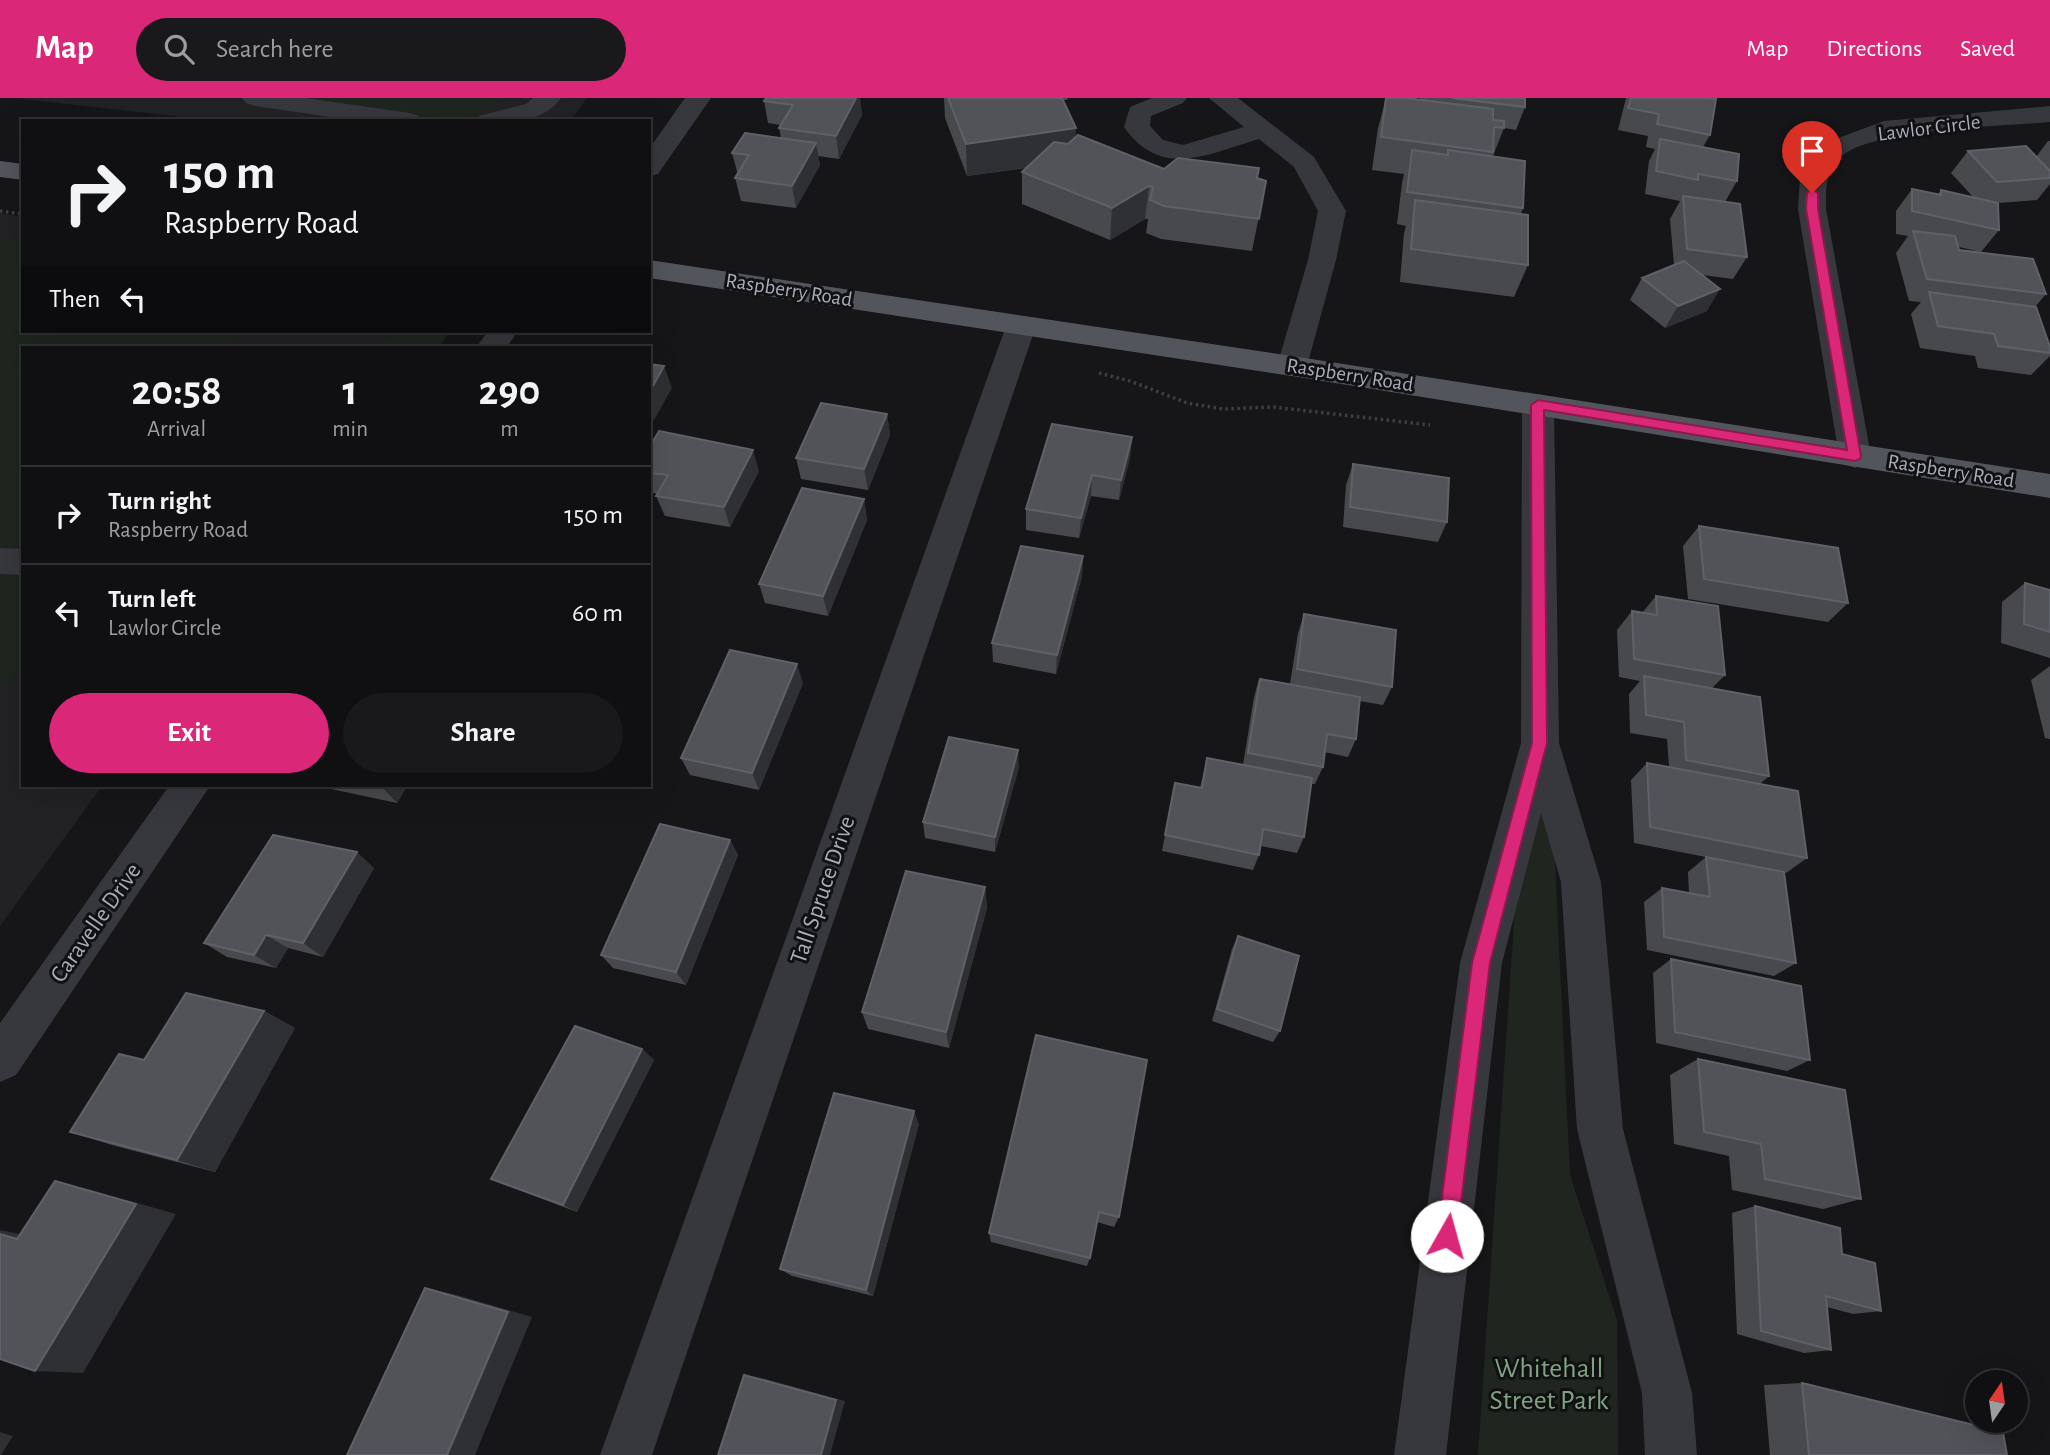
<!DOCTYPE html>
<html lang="en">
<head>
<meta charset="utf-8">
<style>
  body { margin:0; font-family:"Alegreya Sans",sans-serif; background:#19191b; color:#f1f3f6; height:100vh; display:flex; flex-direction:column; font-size:26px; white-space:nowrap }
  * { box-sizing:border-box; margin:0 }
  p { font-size:23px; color:#9c9d9f }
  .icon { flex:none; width:38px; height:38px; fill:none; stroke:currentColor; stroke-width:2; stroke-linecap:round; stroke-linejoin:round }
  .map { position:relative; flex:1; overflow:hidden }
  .side { position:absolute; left:21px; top:248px; width:630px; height:441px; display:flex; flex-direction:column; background:#101012; border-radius:0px; box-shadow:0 7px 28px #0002,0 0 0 2px #303032 }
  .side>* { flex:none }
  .top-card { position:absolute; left:21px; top:21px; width:630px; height:214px; border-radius:0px; box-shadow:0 7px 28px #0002,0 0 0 2px #303032; background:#101012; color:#f1f3f6; overflow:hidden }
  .needle { width:46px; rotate:13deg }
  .fabs { position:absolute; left:1965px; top:1272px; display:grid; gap:14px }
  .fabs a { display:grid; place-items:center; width:63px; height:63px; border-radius:50%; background:#101012; box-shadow:0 7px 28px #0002,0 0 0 2px #303032; font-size:35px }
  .pin { position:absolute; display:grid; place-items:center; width:60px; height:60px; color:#fff; margin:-72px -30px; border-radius:50% 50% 50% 0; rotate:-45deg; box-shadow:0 0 7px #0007 }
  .pin .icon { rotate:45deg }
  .me { position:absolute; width:77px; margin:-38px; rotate:7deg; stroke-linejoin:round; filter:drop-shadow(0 0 5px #0008) }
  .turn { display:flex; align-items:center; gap:24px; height:147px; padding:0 28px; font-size:32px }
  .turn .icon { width:91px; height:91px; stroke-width:2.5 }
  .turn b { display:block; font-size:49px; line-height:60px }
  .then { display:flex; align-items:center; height:66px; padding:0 28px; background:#0003; gap:14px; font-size:26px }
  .eta { display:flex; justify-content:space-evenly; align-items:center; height:119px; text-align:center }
  .eta b { font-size:42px; font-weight:700; line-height:49px }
  .primary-button { display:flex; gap:14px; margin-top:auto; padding:14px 28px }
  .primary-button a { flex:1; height:80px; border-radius:42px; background:#db2777; color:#fff; font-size:28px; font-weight:700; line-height:80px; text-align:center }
  .primary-button a+a { background:#19191b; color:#f1f3f6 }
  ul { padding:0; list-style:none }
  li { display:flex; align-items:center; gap:21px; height:98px; padding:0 28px; border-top:2px solid #303032 }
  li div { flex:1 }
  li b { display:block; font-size:26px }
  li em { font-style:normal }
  header { display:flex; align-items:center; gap:42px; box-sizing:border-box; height:98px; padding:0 35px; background:#db2777; color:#fff }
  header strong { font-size:33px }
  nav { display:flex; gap:38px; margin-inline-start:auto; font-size:24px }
  .search { width:490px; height:63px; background:#19191b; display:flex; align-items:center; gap:18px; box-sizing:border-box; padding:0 24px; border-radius:38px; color:#9c9d9f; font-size:26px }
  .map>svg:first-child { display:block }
</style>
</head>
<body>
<header>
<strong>Map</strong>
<div class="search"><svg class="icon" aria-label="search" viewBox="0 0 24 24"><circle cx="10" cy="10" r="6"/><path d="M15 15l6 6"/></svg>Search here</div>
<nav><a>Map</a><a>Directions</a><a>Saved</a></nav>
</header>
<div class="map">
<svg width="2050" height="1357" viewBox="0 0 2050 1357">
  <rect width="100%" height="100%" fill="#161618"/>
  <path fill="#222225" d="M 13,0 L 587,0 L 570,23 L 218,23 Z
    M 0,115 L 23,119 L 23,233 L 431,233 L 418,250 L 23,250 L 23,688 L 102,688 L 0,828 Z"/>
  <path fill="#1e261f" d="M 308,0 L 504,0 L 461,22 Z
    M 0,139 L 23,143 L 23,233 L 255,233 L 199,250 L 23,250 L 23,574 L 0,588 Z
    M 418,233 L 450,233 L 438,250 L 354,250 Z
    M 1534,705 L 1553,723 L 1570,1077 L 1617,1222 L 1618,1357 L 1478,1357 L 1520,736 Z"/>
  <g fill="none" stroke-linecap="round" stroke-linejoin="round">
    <path stroke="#3d3f44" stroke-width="3.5" stroke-dasharray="2.5 3.5" stroke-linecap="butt" d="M 0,113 L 23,116
      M 1099,275 L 1130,283 L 1187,305 L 1223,311 L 1273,309 L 1430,327"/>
    <path fill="#37383d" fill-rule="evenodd" d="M 242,0 L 306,0 L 410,15 L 419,18 L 423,23 L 357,23 L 255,8 L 246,5 Z
      M 533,0 L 561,0 C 541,28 505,23 475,23 L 479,18 L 526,6 Z
      M 685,0 L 711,0 L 658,76 L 649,78 L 649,51 Z
      M 1152,0 L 1187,0 L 1183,5 L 1151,18 L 1150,28 L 1163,42 L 1183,47 L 1244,29 L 1209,0 L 1238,0 L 1314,59 L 1346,113 L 1336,162 L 1307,268 L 1303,275 L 1292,278 L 1281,275 L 1277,268 L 1308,162 L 1318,113 L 1294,69 L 1259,41 C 1208,56 1161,82 1124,29 L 1130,9 Z
      M 2050,8 L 2050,24 C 2004,28 1875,31 1843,57 C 1825,71 1826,91 1826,111 L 1871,358 L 1866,366 L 1855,370 L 1844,366 L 1839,358 L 1798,111 L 1800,79 L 1825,45 L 1884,23 Z
      M 1021,218 L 1031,221 L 1036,228 L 652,1357 L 600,1357 L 1006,228 L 1011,221 Z
      M 488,233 L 518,233 L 506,250 L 476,250 Z
      M 1538,296 L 1549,299 L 1554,307 L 1559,645 L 1601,784 L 1623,1031 L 1692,1295 L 1697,1357 L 1645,1357 L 1642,1295 L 1577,1031 L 1561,784 L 1541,715 L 1502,865 L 1446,1357 L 1394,1357 L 1460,865 L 1521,645 L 1522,307 L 1527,299 Z
      M 0,450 L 23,451 L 23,477 L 0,476 Z
      M 169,688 L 210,688 L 16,977 L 0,984 L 0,925 Z"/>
    <path fill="#53555c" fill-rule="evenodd" d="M 0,63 L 23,66 L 23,82 L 0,79 Z
      M 649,162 L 1292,258 L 2050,376 L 2050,400 L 1292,278 L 649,180 Z"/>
  </g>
  <path fill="#47494d" d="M 766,0 L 860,0 L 862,17 L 839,61 L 818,58 L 820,67 L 796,110 L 741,103 L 735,80 L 738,77 L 732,55 L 781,40 L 779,30 L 781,27 L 768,25 L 764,3 Z
    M 944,0 L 1068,0 L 1067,2 L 1063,2 L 1076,39 L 1164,71 L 1257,80 L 1266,83 L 1252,153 L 1161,141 L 1146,135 L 1148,121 L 1145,121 L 1110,142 L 1022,106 L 1022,74 L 1026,70 L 967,78 L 945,20 Z
    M 1386,0 L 1420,2 L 1420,0 L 1525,0 L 1525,9 L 1516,32 L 1504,30 L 1493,58 L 1523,110 L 1521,116 L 1528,167 L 1514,199 L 1400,184 L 1404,135 L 1406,128 L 1397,126 L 1402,85 L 1404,76 L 1372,72 L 1378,30 Z
    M 1626,0 L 1709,0 L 1710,37 L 1703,49 L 1737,83 L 1725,104 L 1747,159 L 1733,181 L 1702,177 L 1707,213 L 1665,230 L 1630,202 L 1642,180 L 1674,167 L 1670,121 L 1680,103 L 1645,96 L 1649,63 L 1655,51 L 1646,49 L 1648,38 L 1618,32 Z
    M 2048,43 L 2050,43 L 2050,86 L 2037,102 L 1998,105 L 1999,132 L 1981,154 L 1959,149 L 1959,152 L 2046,196 L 2035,209 L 2050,249 L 2050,258 L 2031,277 L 1978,270 L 1975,258 L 1920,250 L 1911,216 L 1921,204 L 1909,203 L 1896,155 L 1908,138 L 1896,136 L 1896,113 L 1912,91 L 1938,96 L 1941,92 L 1973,99 L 1951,75 L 1968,53 L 2036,59 Z
    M 887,316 L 890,337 L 868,392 L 801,381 L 796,360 Z
    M 1132,339 L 1130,360 L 1119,402 L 1091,398 L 1079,440 L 1026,432 L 1026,411 Z
    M 649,350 L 759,373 L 730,429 L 665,418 L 656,398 L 658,396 L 649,394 Z
    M 1353,366 L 1447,424 L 1438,444 L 1343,429 L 1346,387 Z
    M 864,401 L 867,422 L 828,518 L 765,505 L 759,486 Z
    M 1699,428 L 1848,505 L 1828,524 L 1688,501 L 1683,448 Z
    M 1083,458 L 1082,478 L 1056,576 L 993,564 L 992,545 Z
    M 2025,485 L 2050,492 L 2050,560 L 2001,545 L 2002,504 Z
    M 1656,498 L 1725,577 L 1712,590 L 1769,678 L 1760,686 L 1807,760 L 1786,775 L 1784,774 L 1796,865 L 1774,878 L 1647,852 L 1644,804 L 1662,790 L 1689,795 L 1688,774 L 1706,759 L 1634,745 L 1631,682 L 1647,665 L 1669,669 L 1667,641 L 1630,635 L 1629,596 L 1640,583 L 1619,579 L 1617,532 L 1632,513 L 1642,515 Z
    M 1304,516 L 1392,589 L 1383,607 L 1360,603 L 1356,641 L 1348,659 L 1324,654 L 1323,669 L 1315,686 L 1311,686 L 1304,739 L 1297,755 L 1261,748 L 1259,757 L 1253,772 L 1162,753 L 1175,685 L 1200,690 L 1207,660 L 1243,667 L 1254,599 L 1259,581 L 1290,586 L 1298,535 Z
    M 2050,568 L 2050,641 L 2045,640 L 2031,582 Z
    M 803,585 L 759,692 L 690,677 L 681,660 Z
    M 1019,669 L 995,754 L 925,740 L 923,724 Z
    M 317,688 L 407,688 L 397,705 Z
    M 730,742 L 738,757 L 686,887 L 613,870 L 601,857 Z
    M 374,770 L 323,859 L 288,850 L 276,870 L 227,859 L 204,845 Z
    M 985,789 L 987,810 L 949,950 L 868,931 L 862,914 Z
    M 1238,838 L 1280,933 L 1273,944 L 1212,923 L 1232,851 Z
    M 1671,861 L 1810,962 L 1787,973 L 1656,945 L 1653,875 Z
    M 264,913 L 295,930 L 215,1074 L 112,1047 L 70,1034 L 144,962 Z
    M 642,951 L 654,962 L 577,1114 L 508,1088 L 491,1081 Z
    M 1698,961 L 1861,1101 L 1823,1111 L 1732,1092 L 1729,1058 L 1674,1046 L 1670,977 Z
    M 1147,962 L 1119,1119 L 1114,1129 L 1097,1124 L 1090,1160 L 1087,1168 L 991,1144 L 989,1135 Z
    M 919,1026 L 873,1198 L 792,1178 L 780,1171 Z
    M 1755,1108 L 1842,1156 L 1881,1213 L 1853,1216 L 1827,1209 L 1831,1252 L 1804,1255 L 1737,1236 L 1732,1115 Z
    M 1802,1285 L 2007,1357 L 1770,1357 L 1764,1287 Z"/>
  <path fill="#2f3033" d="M 856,0 L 860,0 L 862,17 L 839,61 L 836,38 Z
    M 1076,30 L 1075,62 L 967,78 L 966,46 Z
    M 816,45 L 820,67 L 796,110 L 792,88 Z
    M 1149,88 L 1145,121 L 1110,142 L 1112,110 Z
    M 1720,191 L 1707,213 L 1665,230 L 1678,208 Z
    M 664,268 L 672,290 L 649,331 L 649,295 Z
    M 887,316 L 890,337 L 868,392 L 864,371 Z
    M 1132,339 L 1130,360 L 1119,402 L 1121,382 Z
    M 753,352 L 759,373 L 730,429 L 724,409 Z
    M 1092,377 L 1091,398 L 1079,440 L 1081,420 Z
    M 864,401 L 867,422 L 828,518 L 823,498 Z
    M 1083,458 L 1082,478 L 1056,576 L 1057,557 Z
    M 797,566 L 803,585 L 759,692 L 752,675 Z
    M 1018,652 L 1019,669 L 995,754 L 995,739 Z
    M 381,688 L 407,688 L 397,705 Z
    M 730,742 L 738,757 L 686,887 L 676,874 Z
    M 357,754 L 374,770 L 323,859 L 303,845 Z
    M 985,789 L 987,810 L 949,950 L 946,934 Z
    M 266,837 L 288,850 L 276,870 L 254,857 Z
    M 264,913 L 295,930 L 215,1074 L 177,1062 Z
    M 642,951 L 654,962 L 577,1114 L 563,1107 Z
    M 914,1013 L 919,1026 L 873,1198 L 866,1192 Z
    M 55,1083 L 98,1094 L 176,1116 L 83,1275 L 35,1273 Z
    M 0,1132 L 15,1135 L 64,1149 L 17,1141 L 0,1136 Z
    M 425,1190 L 453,1196 L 532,1219 L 475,1357 L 447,1357 Z
    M 744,1277 L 758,1279 L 845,1303 L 830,1357 L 821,1357 Z
    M 0,1334 L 13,1338 L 1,1357 L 0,1357 Z"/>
  <path fill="#525359" stroke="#5f6168" stroke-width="2" d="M 766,0 L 856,0 L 836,38 L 779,30 L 793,7 L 764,3 Z
    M 948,0 L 1062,0 L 1076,30 L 966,46 Z
    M 1386,0 L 1406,0 L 1493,11 L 1493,22 L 1504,23 L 1504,30 L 1494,29 L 1493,54 L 1381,39 Z
    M 1452,0 L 1525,0 L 1525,9 Z
    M 1631,0 L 1709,0 L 1716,1 L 1710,37 L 1657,26 L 1659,16 L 1628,10 Z
    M 745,35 L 816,45 L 792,88 L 735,80 L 749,57 L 732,55 Z
    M 1078,37 L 1164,71 L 1178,60 L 1259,70 L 1257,80 L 1266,83 L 1259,121 L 1164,108 L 1150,102 L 1153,89 L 1149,88 L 1112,110 L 1022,74 L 1054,44 L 1068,46 Z
    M 1660,41 L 1739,56 L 1737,83 L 1698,76 L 1698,82 L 1656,73 Z
    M 2026,48 L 2050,73 L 2050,80 L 1997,84 L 1968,53 Z
    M 1412,52 L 1448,57 L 1448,52 L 1525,63 L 1523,110 L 1407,94 Z
    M 1912,91 L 1941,97 L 1941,92 L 1998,105 L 1999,132 L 1912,113 Z
    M 1683,98 L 1740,106 L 1747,159 L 1687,151 Z
    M 1415,102 L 1528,117 L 1528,167 L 1411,151 Z
    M 1913,133 L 1955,138 L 1959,152 L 2033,161 L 2046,196 L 1927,181 Z
    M 1684,163 L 1720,191 L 1678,208 L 1642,180 Z
    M 1929,194 L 2036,209 L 2050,249 L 2050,255 L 1998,248 L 1994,236 L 1938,228 Z
    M 649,266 L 664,268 L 649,295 Z
    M 821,305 L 887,316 L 864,371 L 796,360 Z
    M 1052,326 L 1132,339 L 1121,382 L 1092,377 L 1081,420 L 1026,411 Z
    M 659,333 L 753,352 L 724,409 L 656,398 L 668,377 L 649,375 L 649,350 Z
    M 1353,366 L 1449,380 L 1447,424 L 1350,409 Z
    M 802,390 L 864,401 L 823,498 L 759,486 Z
    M 1699,428 L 1838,450 L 1848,505 L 1704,481 Z
    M 1021,448 L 1083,458 L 1057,557 L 992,545 Z
    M 2025,485 L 2050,492 L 2050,534 L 2024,526 Z
    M 1656,498 L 1718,508 L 1725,577 L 1634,561 L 1632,513 L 1657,517 Z
    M 1304,516 L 1396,532 L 1392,589 L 1297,571 Z
    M 730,552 L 797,566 L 752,675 L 681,660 Z
    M 1644,578 L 1760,599 L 1769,678 L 1686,662 L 1684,624 L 1646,617 Z
    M 1260,581 L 1360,599 L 1356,641 L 1327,636 L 1323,669 L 1248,655 Z
    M 949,639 L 1018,652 L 995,739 L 923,724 Z
    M 1207,660 L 1312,680 L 1304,739 L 1263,731 L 1259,757 L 1165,737 L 1175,685 L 1202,690 Z
    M 1647,665 L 1798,693 L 1807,760 L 1650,729 Z
    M 660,726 L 730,742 L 676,874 L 601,857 Z
    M 273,737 L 357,754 L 303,845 L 266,837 L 254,857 L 204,845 Z
    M 1706,759 L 1784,774 L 1796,865 L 1664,839 L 1662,790 L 1710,799 Z
    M 906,773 L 985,789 L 946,934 L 862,914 Z
    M 1238,838 L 1299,858 L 1280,933 L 1217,911 Z
    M 1671,861 L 1801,888 L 1810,962 L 1675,934 Z
    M 186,895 L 264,913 L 177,1062 L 70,1034 L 119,956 L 144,962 Z
    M 575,928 L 642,951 L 563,1107 L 491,1081 Z
    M 1036,937 L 1147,962 L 1119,1119 L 1099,1114 L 1090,1160 L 989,1135 Z
    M 1698,961 L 1845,992 L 1861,1101 L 1765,1081 L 1761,1046 L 1704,1034 Z
    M 834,995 L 914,1013 L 866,1192 L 780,1171 Z
    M 55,1083 L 136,1106 L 35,1273 L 0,1261 L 0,1136 L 17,1141 Z
    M 1755,1108 L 1840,1130 L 1842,1156 L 1875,1165 L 1881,1213 L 1826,1198 L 1831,1252 L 1761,1233 Z
    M 425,1190 L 508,1214 L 447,1357 L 347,1357 Z
    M 744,1277 L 836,1302 L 821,1357 L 718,1357 Z
    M 1802,1285 L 2003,1334 L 2007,1357 L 1809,1357 Z"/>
  <path fill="#db2777" stroke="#8e194d" stroke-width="2" d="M 1812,91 L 1818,95 L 1818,111 L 1861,358 L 1860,361 L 1855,363 L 1544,312 L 1547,645 L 1490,865 L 1457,1138 L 1454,1145 L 1447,1148 L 1440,1145 L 1437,1138 L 1472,865 L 1532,645 L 1531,307 L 1538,302 L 1847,352 L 1806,111 L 1807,95 Z"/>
  <g text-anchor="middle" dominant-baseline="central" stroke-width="6" stroke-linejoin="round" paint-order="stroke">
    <g font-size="21" fill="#a8adb8" stroke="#111113">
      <text transform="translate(1929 30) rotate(-7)">Lawlor Circle</text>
      <text transform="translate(789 192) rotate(9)">Raspberry Road</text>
      <text transform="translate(1350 277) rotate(9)">Raspberry Road</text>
      <text transform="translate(1951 373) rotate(9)">Raspberry Road</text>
    </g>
    <g font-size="24" fill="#a8adb8" stroke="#111113">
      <text transform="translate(823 792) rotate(-71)">Tall Spruce Drive</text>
      <text transform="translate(96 825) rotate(-55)">Caravelle Drive</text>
    </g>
    <g font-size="28" fill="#7fa381" stroke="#111113">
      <text x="1549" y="1271">Whitehall<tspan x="1549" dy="32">Street Park</tspan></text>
    </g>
  </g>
</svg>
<div class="fabs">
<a><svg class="needle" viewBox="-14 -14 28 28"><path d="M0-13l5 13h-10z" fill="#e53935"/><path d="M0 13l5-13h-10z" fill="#9c9d9f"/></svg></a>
</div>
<div class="pin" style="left:1812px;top:95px;background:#d93025"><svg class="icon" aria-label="arrive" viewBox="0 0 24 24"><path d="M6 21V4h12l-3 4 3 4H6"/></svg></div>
<svg class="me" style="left:1447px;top:1138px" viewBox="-20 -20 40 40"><circle r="19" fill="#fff"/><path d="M0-13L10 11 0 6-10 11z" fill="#db2777"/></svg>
<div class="top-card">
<div class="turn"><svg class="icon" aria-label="right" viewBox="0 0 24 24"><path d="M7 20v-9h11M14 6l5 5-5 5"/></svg><div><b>150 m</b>Raspberry Road</div></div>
<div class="then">Then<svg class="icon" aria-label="left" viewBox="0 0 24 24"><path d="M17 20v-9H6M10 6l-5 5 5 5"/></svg></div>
</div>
<section class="side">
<div class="eta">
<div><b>20:58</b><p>Arrival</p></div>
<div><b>1</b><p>min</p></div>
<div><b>290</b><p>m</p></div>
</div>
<ul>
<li><svg class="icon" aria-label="right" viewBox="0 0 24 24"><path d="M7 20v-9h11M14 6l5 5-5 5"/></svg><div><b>Turn right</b><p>Raspberry Road</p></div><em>150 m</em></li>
<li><svg class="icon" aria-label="left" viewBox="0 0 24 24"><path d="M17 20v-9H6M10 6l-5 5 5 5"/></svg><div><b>Turn left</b><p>Lawlor Circle</p></div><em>60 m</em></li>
</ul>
<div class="primary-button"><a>Exit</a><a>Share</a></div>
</section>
</div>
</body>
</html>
